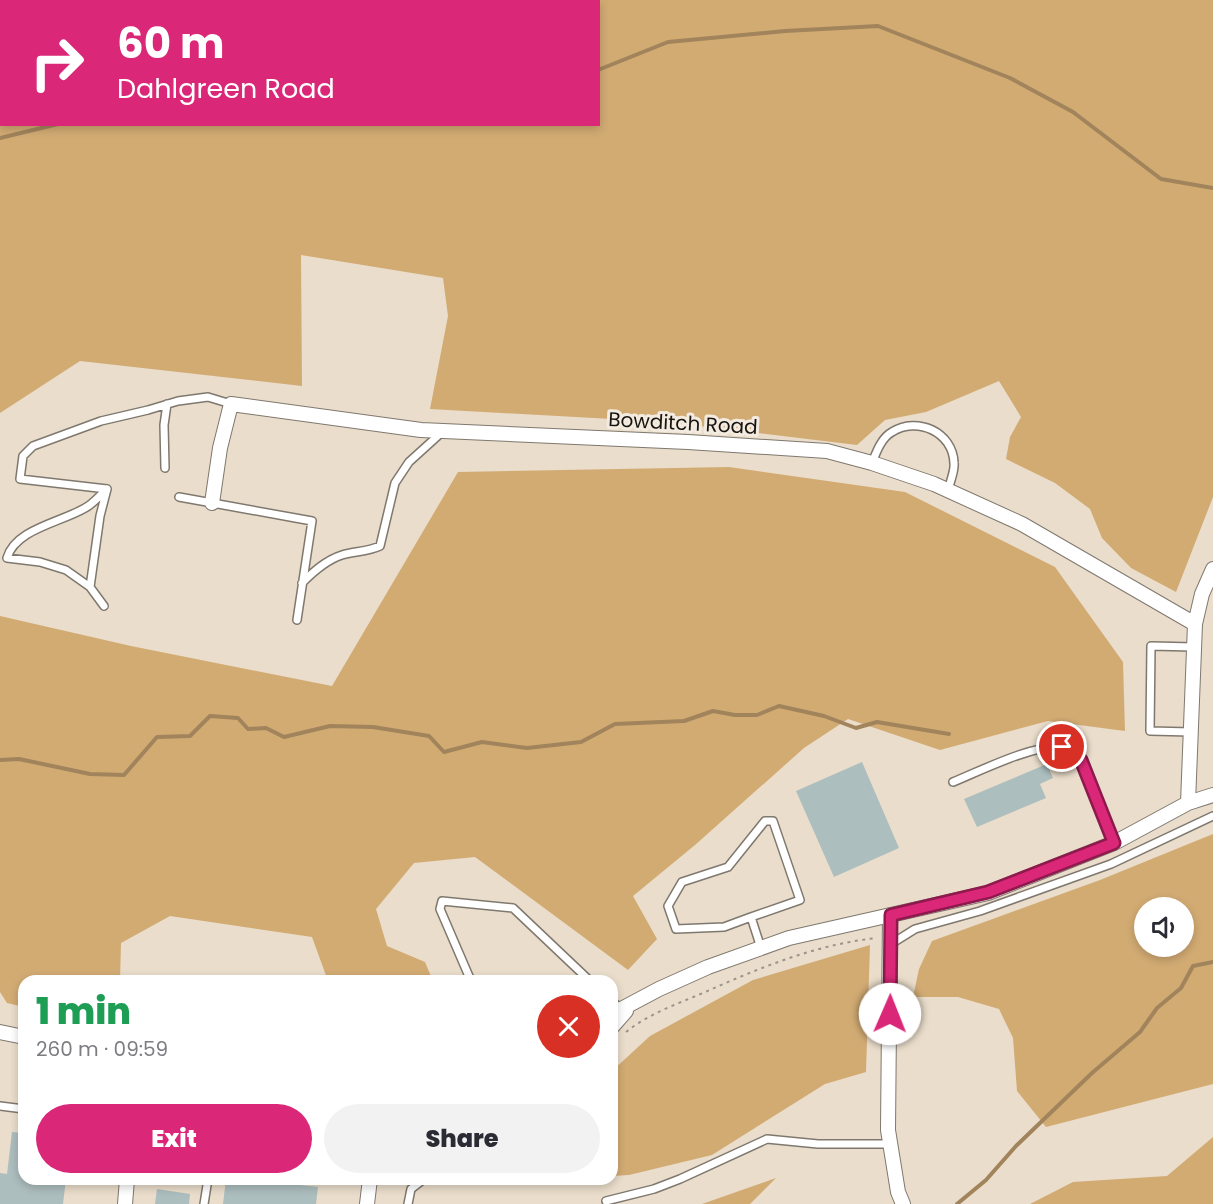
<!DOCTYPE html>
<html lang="en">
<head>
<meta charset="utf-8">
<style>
  body { margin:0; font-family:Poppins,sans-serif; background:#f2f2f3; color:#2b2b33; height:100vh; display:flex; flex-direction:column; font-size:22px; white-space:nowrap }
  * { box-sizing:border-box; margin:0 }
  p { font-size:20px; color:#7c7c81 }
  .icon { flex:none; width:33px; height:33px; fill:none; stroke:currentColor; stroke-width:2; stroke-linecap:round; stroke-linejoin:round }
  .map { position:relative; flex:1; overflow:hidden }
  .panel { position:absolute; left:18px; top:975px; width:600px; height:210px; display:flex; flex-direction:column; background:#fff; border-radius:18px; box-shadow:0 3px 9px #0003 }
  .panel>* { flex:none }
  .banner { position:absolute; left:0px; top:0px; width:600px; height:126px; box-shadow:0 3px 9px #0003; background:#db2777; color:#fff; overflow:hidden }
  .buttons { position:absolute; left:1134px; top:897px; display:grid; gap:12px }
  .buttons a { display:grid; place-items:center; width:60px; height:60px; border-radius:50%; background:#fff; box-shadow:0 3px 9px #0003; font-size:30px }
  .pin { position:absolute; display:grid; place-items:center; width:51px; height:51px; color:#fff; margin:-26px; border:3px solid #fff; border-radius:50%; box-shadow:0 2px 6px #0007 }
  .me { position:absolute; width:66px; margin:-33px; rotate:1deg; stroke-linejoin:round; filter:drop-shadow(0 0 4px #0008) }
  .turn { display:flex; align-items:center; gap:21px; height:126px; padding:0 18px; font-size:27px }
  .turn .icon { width:78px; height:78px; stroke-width:2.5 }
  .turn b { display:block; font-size:42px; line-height:51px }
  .round { display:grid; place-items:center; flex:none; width:63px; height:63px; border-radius:32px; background:#f2f2f3 }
  .headline { display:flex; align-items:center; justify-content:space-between; height:102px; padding:0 18px }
  h1 { font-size:36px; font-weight:800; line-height:45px; color:#1e9e55 }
  .action { display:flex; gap:12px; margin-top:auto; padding:12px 18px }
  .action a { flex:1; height:69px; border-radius:36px; background:#db2777; color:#fff; font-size:24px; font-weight:800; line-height:69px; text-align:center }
  .action a+a { background:#f2f2f3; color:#2b2b33 }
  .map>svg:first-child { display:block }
</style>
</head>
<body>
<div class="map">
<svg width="1213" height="1204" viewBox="0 0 1213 1204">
  <rect width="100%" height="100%" fill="#f3ebdf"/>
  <path fill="#eaddcb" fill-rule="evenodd" d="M 0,0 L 1213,0 L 1213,1204 L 0,1204 ZM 2,2 L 598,2 L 598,124 L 2,124 ZM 1144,908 L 1184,908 L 1184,946 L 1144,946 ZM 24,981 L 612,981 L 612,1179 L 24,1179 Z"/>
  <path fill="#d2ab73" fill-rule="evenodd" d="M 0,0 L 1213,0 L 1213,497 L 1176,592 L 1131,568 L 1102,538 L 1090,509 L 1055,483 L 1006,459 L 1010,437 L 1021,417 L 999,381 L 926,412 L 885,420 L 857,445 L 666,422 L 430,409 L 448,316 L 443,278 L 301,255 L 302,386 L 80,361 L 0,413 ZM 2,2 L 598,2 L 598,124 L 2,124 Z
    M 729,467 L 905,492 L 1055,567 L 1123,662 L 1125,731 L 1048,721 L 940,750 L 848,719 L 804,748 L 695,845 L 633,896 L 657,939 L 628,970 L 475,857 L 414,863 L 376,909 L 387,946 L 425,962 L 433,981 L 328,981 L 312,937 L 170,916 L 121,943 L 120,981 L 24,981 L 24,1007 L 7,1003 L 0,992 L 0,616 L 131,646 L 332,686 L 458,472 Z
    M 1213,834 L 1213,1084 L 1046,1127 L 1017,1091 L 1013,1038 L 999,1009 L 958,997 L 913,997 L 919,969 L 932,941 L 1100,880 ZM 1144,908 L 1184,908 L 1184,946 L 1144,946 Z
    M 870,945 L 866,1072 L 825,1084 L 712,1155 L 629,1175 L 612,1176 L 612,1071 L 650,1036 L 753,980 Z
    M 1213,1137 L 1213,1204 L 1030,1204 L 1073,1182 L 1167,1176 Z
    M 776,1178 L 750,1204 L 702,1204 Z"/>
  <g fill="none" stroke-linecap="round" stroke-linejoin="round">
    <path stroke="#a1845c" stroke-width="4" d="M 598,70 L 668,42 L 785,31 L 878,26 L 1010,78 L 1073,112 L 1161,179 L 1213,188
      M 0,138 L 58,124
      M 0,760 L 19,759 L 90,774 L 124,775 L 157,737 L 190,736 L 210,716 L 238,718 L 248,729 L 266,728 L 284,737 L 330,726 L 373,727 L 429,736 L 444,752 L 482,742 L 527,748 L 581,742 L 615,724 L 684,721 L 713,711 L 735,715 L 757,715 L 779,706 L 824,716 L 856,728 L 877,722 L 949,734
      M 957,1204 L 986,1180 L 1016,1146 L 1092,1073 L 1140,1032 L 1157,1008 L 1181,988 L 1193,966 L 1213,962"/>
  </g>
  <path fill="#adbebe" d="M 862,762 L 899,848 L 834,877 L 796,791 Z
    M 1047,764 L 1053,778 L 1040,784 L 1046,798 L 977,827 L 964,799 Z
    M 12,1132 L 24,1133 L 24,1179 L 66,1179 L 63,1204 L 0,1204 L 0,1173 L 7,1174 Z
    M 226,1179 L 291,1179 L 291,1184 L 318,1187 L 316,1204 L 223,1204 Z
    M 157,1189 L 190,1194 L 189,1204 L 155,1204 Z"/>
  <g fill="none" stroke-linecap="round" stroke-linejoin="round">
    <g stroke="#7f786e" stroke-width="10">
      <path id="lane" d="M 872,463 C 876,453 881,438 892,432 C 917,416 953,432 954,463 C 955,471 950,482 948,490
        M 165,468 L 164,425 L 167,404
        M 179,497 L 312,521 L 297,620
        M 302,583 C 313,572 326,560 342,555 C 355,551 367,552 380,546 L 395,483 L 409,462 L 441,433
        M 90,587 L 66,570 L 40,562 L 7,558 C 15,529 62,522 85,508 C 93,504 100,495 107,489
        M 104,606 L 90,587 L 100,516 L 107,489 L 20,479 L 23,456 L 33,446 L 101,421 L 148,410 L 178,401 L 208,397 L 231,404
        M 1191,732 L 1150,731 L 1151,646 L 1194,647
        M 953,782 C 980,771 1034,744 1062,747 C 1071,747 1075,754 1081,760 L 1114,843
        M 751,917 L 724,927 L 676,929 L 668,906 L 682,882 L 728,867 L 765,821 L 773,821 L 800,900 L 751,917 L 761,948
        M 891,944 L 915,929 L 980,911 L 1111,864 L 1213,816
        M 471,981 L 440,909 L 442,901 L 513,908 L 590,981
        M 612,1001 L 621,1009
        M 0,1106 L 24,1109
        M 606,1201 L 654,1189 L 680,1179 L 767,1139 L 818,1144 L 891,1144
        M 204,1204 L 208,1179
        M 408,1204 L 411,1189 L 424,1179"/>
    </g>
    <g stroke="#7f786e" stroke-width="16">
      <path id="street" d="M 212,503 L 220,448 L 231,404 L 421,430 L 688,442 L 827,451 L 872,463 L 934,484 L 1022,524 L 1195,624
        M 1213,569 L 1202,594 L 1195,624 L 1188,803 L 1213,795
        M 890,915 L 888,1130 L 898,1192 L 903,1204
        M 612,1014 L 659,989 L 708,967 L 789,938 L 988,893 L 1114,843 L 1188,803
        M 612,1027 L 626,1011
        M 0,1032 L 24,1037
        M 125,1204 L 127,1179
        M 367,1204 L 370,1179"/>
    </g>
    <path stroke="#9a948c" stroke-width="2" stroke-dasharray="3 4.5" stroke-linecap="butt" d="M 626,1032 C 651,1012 683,1002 712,989 C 764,966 819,944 877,938"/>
    <use href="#lane" stroke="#fff" stroke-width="7"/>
    <use href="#street" stroke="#fff" stroke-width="14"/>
  </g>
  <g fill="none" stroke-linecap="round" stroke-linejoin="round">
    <g stroke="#8e194d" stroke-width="15">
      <path id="route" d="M 890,1014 L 891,915 L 988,892 L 1114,843 L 1081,760 L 1071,749 L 1062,747"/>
    </g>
    <use href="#route" stroke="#db2777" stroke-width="10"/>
  </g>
  <g text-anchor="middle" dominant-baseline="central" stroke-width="6" stroke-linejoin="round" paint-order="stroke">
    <g font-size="20" fill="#181511" stroke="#f3ebdf">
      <text transform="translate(683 423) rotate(3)">Bowditch Road</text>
    </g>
  </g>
</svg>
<div class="buttons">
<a><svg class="icon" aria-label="sound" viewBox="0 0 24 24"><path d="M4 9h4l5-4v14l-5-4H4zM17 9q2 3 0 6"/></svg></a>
</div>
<div class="pin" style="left:1062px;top:747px;background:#d93025"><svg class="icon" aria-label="arrive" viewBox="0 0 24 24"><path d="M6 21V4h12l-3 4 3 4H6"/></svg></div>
<svg class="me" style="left:890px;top:1014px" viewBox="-20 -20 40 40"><circle r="19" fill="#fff"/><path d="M0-13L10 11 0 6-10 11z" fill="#db2777"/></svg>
<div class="banner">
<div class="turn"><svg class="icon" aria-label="right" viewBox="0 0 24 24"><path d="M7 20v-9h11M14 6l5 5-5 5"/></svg><div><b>60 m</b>Dahlgreen Road</div></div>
</div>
<section class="panel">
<div class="headline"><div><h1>1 min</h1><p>260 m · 09:59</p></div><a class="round" style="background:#d93025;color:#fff"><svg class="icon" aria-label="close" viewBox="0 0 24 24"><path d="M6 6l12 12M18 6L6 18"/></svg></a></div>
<div class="action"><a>Exit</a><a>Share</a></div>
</section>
</div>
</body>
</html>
